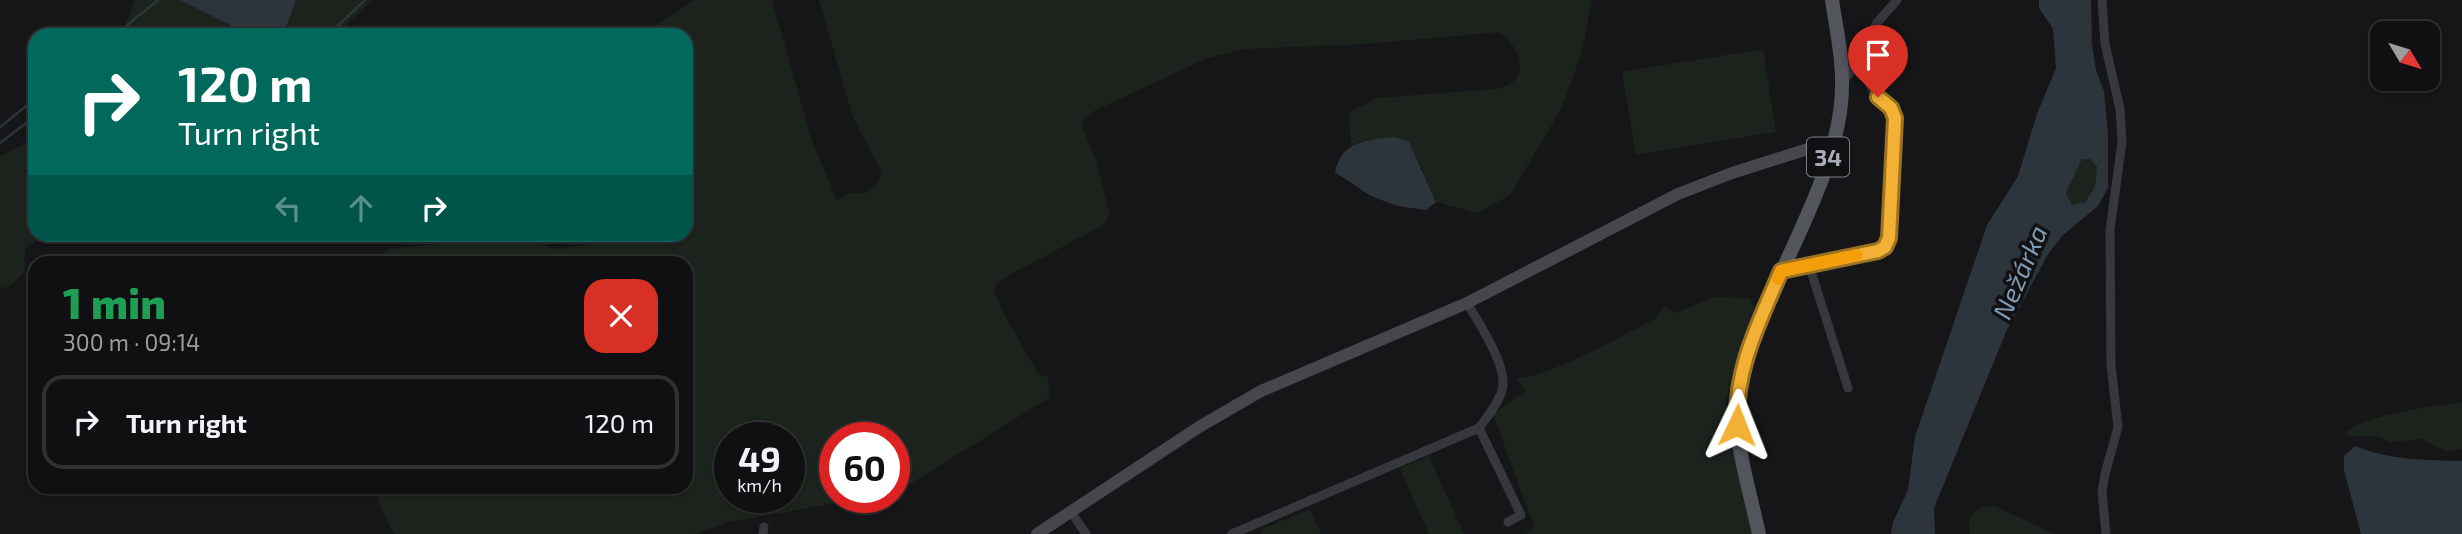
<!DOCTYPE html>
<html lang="en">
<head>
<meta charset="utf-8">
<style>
  body { margin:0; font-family:"Exo 2",sans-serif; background:#1e1e20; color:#f1f3f6; height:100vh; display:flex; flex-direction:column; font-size:26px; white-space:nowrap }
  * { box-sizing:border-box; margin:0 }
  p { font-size:23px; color:#9c9d9f }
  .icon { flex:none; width:38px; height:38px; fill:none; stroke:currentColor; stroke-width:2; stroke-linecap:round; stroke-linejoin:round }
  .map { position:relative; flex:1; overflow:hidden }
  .panel { position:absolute; left:28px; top:256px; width:665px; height:238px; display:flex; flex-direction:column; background:#101012; border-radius:21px; box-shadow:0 2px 5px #0004,0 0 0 2px #303032 }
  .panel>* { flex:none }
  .banner { position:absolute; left:28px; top:28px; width:665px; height:214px; border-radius:21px; box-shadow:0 2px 5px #0004,0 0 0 2px #303032; background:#00695c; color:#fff; overflow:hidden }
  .needle { width:46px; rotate:128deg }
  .controls { position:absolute; left:2370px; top:21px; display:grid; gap:14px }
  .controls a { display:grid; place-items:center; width:70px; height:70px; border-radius:14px; background:#101012; box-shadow:0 2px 5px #0004,0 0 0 2px #303032; font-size:35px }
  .speed { position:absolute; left:714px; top:422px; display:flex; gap:14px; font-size:35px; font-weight:700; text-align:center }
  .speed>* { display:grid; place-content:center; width:91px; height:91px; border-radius:50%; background:#101012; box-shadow:0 2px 5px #0004,0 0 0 2px #303032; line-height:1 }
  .speed small { font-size:18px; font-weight:400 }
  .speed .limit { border:10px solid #d22; background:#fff; color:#111 }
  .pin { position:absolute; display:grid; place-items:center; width:60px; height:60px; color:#fff; margin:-72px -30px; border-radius:50% 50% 50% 0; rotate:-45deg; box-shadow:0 0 7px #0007 }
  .pin .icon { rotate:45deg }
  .me { position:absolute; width:77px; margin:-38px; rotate:2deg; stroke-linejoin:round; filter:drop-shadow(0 0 5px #0008) }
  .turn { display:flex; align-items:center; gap:24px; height:147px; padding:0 35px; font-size:32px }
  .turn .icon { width:91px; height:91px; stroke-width:2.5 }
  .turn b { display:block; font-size:49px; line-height:60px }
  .lanes { display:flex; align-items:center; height:66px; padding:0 35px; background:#0003; justify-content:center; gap:35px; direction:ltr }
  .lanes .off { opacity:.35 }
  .round { display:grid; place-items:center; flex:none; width:74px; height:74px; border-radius:21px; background:#1e1e20 }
  .headline { display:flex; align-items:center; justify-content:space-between; height:119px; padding:0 35px }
  h1 { font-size:42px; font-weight:800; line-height:52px; color:#1e9e55 }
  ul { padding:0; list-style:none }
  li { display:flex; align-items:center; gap:21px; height:94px; margin:0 14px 10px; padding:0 21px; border:4px solid #303032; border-radius:21px }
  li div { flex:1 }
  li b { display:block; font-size:26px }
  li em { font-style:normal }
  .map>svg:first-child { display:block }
</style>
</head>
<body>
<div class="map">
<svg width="2462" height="534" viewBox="0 0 2462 534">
  <rect width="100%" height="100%" fill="#161618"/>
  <path fill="#1c231d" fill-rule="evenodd" d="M 135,0 L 180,0 L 228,24 L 244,35 L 122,35 Z
    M 295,0 L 373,0 L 336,35 L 273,35 L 287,24 Z
    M 694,0 L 772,0 L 812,141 L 837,200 L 849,193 L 867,193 L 879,181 L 881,170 L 853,118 L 819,0 L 1592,0 L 1582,52 L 1561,109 L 1510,195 L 1477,213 L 1436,202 L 1418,159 L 1360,141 L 1351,146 L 1349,112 L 1377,98 L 1497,89 C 1502,87 1509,86 1513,82 C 1530,67 1513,41 1499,32 L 1366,44 L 1244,49 L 1205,59 L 1092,112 L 1083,120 L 1082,126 L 1095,158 L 1110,215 L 1104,224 L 1098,228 L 1009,275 L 998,282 L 994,290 L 1003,312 L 1037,372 L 1041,376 L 1047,375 L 1050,397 L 894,494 L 894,438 L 835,438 L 835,497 L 870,497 L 729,522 L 694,534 L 394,534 L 382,511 L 374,487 L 686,486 L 686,262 L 376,262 L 378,257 L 390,249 L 496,238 L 535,242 L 555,249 L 659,235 L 686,234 L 686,35 L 642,35 ZM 730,438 L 789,438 L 789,497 L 730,497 Z
    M 1763,49 L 1776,132 L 1636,155 L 1622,72 Z
    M 24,144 L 35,146 L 35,234 L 50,235 L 27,246 L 24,258 L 25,272 L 7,288 L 0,287 L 0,156 Z
    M 2082,159 L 2090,159 L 2097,167 L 2095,187 L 2085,202 L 2071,205 L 2066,194 Z
    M 1714,297 L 1750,298 L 1756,312 L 1733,372 L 1726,403 L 1752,534 L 1526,534 L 1534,527 L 1493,414 L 1525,391 L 1517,378 C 1548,378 1625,334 1656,318 L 1665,306 L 1676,313 Z
    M 2462,402 L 2462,449 L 2446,451 L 2421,439 L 2391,442 L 2378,436 L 2350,436 L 2345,434 C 2359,415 2437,406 2462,402 Z
    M 1429,456 L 1464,534 L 1429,534 L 1400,469 Z
    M 1992,506 L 1999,508 L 2055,534 L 1970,534 C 1967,516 1973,506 1992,506 Z
    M 1310,509 L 1321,534 L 1262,534 L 1260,530 Z"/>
  <path fill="#2c353c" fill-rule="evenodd" d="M 180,0 L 295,0 L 295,3 L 287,25 L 273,35 L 244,35 L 228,24 Z
    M 2039,0 L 2091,0 L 2092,44 L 2096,70 L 2104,91 L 2108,134 L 2108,188 L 2098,206 L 2062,236 L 2048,254 L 2006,332 L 1934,508 L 1935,534 L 1891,534 L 1893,522 L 1908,490 L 1915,437 L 1987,225 L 2018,176 L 2037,114 L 2056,68 L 2053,29 L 2039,8 ZM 2082,159 L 2090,159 L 2097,167 L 2095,187 L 2085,202 L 2072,205 L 2066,193 Z
    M 1395,137 L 1409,142 L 1436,202 L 1426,210 L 1397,206 L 1371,196 L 1335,172 C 1342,140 1367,140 1395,137 Z
    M 2355,446 C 2388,460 2426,460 2462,461 L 2462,534 L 2361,534 L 2344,470 L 2344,456 Z"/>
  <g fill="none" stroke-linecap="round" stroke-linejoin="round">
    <path stroke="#2c353c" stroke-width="2.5" d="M 115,35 L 158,0
      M 328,35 L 365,0
      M 0,127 L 35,99
      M 0,143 L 35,116"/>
    <path stroke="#37383d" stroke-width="9" d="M 2102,0 L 2105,44 L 2120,109 L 2122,142 L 2110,230 L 2111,365 L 2118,427 L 2105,474 L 2102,492 L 2106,534
      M 1843,82 L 1863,54 L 1876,24 L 1897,0
      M 1809,265 L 1848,388
      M 1782,271 L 1878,251 L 1885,247 L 1889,238 L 1895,118 C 1890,104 1877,100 1871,87 C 1867,78 1866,65 1863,54
      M 1479,428 L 1521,515 L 1508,522
      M 1071,512 L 1086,534
      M 763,534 L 764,527
      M 1232,534 L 1479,428 C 1487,417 1498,404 1502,390 C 1509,368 1479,323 1467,303"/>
    <path stroke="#45474d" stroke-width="12" d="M 1037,534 L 1199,427 L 1261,391 L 1467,303 L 1678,194 L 1732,173 L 1833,141"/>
    <path stroke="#53555c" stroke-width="14" d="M 1759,534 C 1751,496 1734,440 1736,403 C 1738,363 1757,327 1773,291 C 1800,229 1842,154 1842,85 C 1843,57 1836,28 1832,0"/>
  </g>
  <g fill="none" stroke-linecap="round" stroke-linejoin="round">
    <g stroke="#9d7322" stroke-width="18">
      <path id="route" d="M 1737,425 C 1735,368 1759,323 1781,271 L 1878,251 L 1885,247 L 1889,238 L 1895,118 L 1891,108 L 1878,97"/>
    </g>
    <use href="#route" stroke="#f2b134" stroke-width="12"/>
    <path stroke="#f59e0b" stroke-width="12" d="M 1778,279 L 1781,271 L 1857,255"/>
  </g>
  <g text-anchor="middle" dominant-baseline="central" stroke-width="7" stroke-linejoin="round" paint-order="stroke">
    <rect fill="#111113" stroke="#7b7e86" stroke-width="2" x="1807" y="137.5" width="42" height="39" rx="5"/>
    <g font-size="23" font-weight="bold" fill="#a8adb8">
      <text x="1828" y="157">34</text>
    </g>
    <g font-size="26" font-style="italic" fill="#7f9bb3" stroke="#111113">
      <text transform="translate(2019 272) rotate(-67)">Nežárka</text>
    </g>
  </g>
</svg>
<div class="controls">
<a><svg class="needle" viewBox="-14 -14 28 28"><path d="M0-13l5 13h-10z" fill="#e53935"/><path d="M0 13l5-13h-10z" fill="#9c9d9f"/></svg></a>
</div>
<div class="speed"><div>49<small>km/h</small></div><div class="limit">60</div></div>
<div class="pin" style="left:1878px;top:97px;background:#d93025"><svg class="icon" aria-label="arrive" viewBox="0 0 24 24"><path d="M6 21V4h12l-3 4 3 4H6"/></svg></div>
<svg class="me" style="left:1737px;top:425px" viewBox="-20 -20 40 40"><path d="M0-17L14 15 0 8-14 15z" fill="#f2b134" stroke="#fff" stroke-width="4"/></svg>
<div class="banner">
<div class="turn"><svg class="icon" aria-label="right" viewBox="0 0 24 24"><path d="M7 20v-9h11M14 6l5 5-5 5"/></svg><div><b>120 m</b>Turn right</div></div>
<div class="lanes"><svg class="icon off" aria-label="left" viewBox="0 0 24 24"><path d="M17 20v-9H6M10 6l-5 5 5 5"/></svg><svg class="icon off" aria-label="ahead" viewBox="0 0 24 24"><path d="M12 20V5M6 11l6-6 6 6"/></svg><svg class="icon" aria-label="right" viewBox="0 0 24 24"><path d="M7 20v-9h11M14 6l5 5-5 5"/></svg></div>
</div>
<section class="panel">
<div class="headline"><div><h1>1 min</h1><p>300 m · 09:14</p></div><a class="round" style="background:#d93025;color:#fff"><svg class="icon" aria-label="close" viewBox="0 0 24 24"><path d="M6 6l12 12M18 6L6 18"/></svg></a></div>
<ul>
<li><svg class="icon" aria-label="right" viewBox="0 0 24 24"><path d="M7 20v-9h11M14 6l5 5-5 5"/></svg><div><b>Turn right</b></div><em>120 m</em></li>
</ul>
</section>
</div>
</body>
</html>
